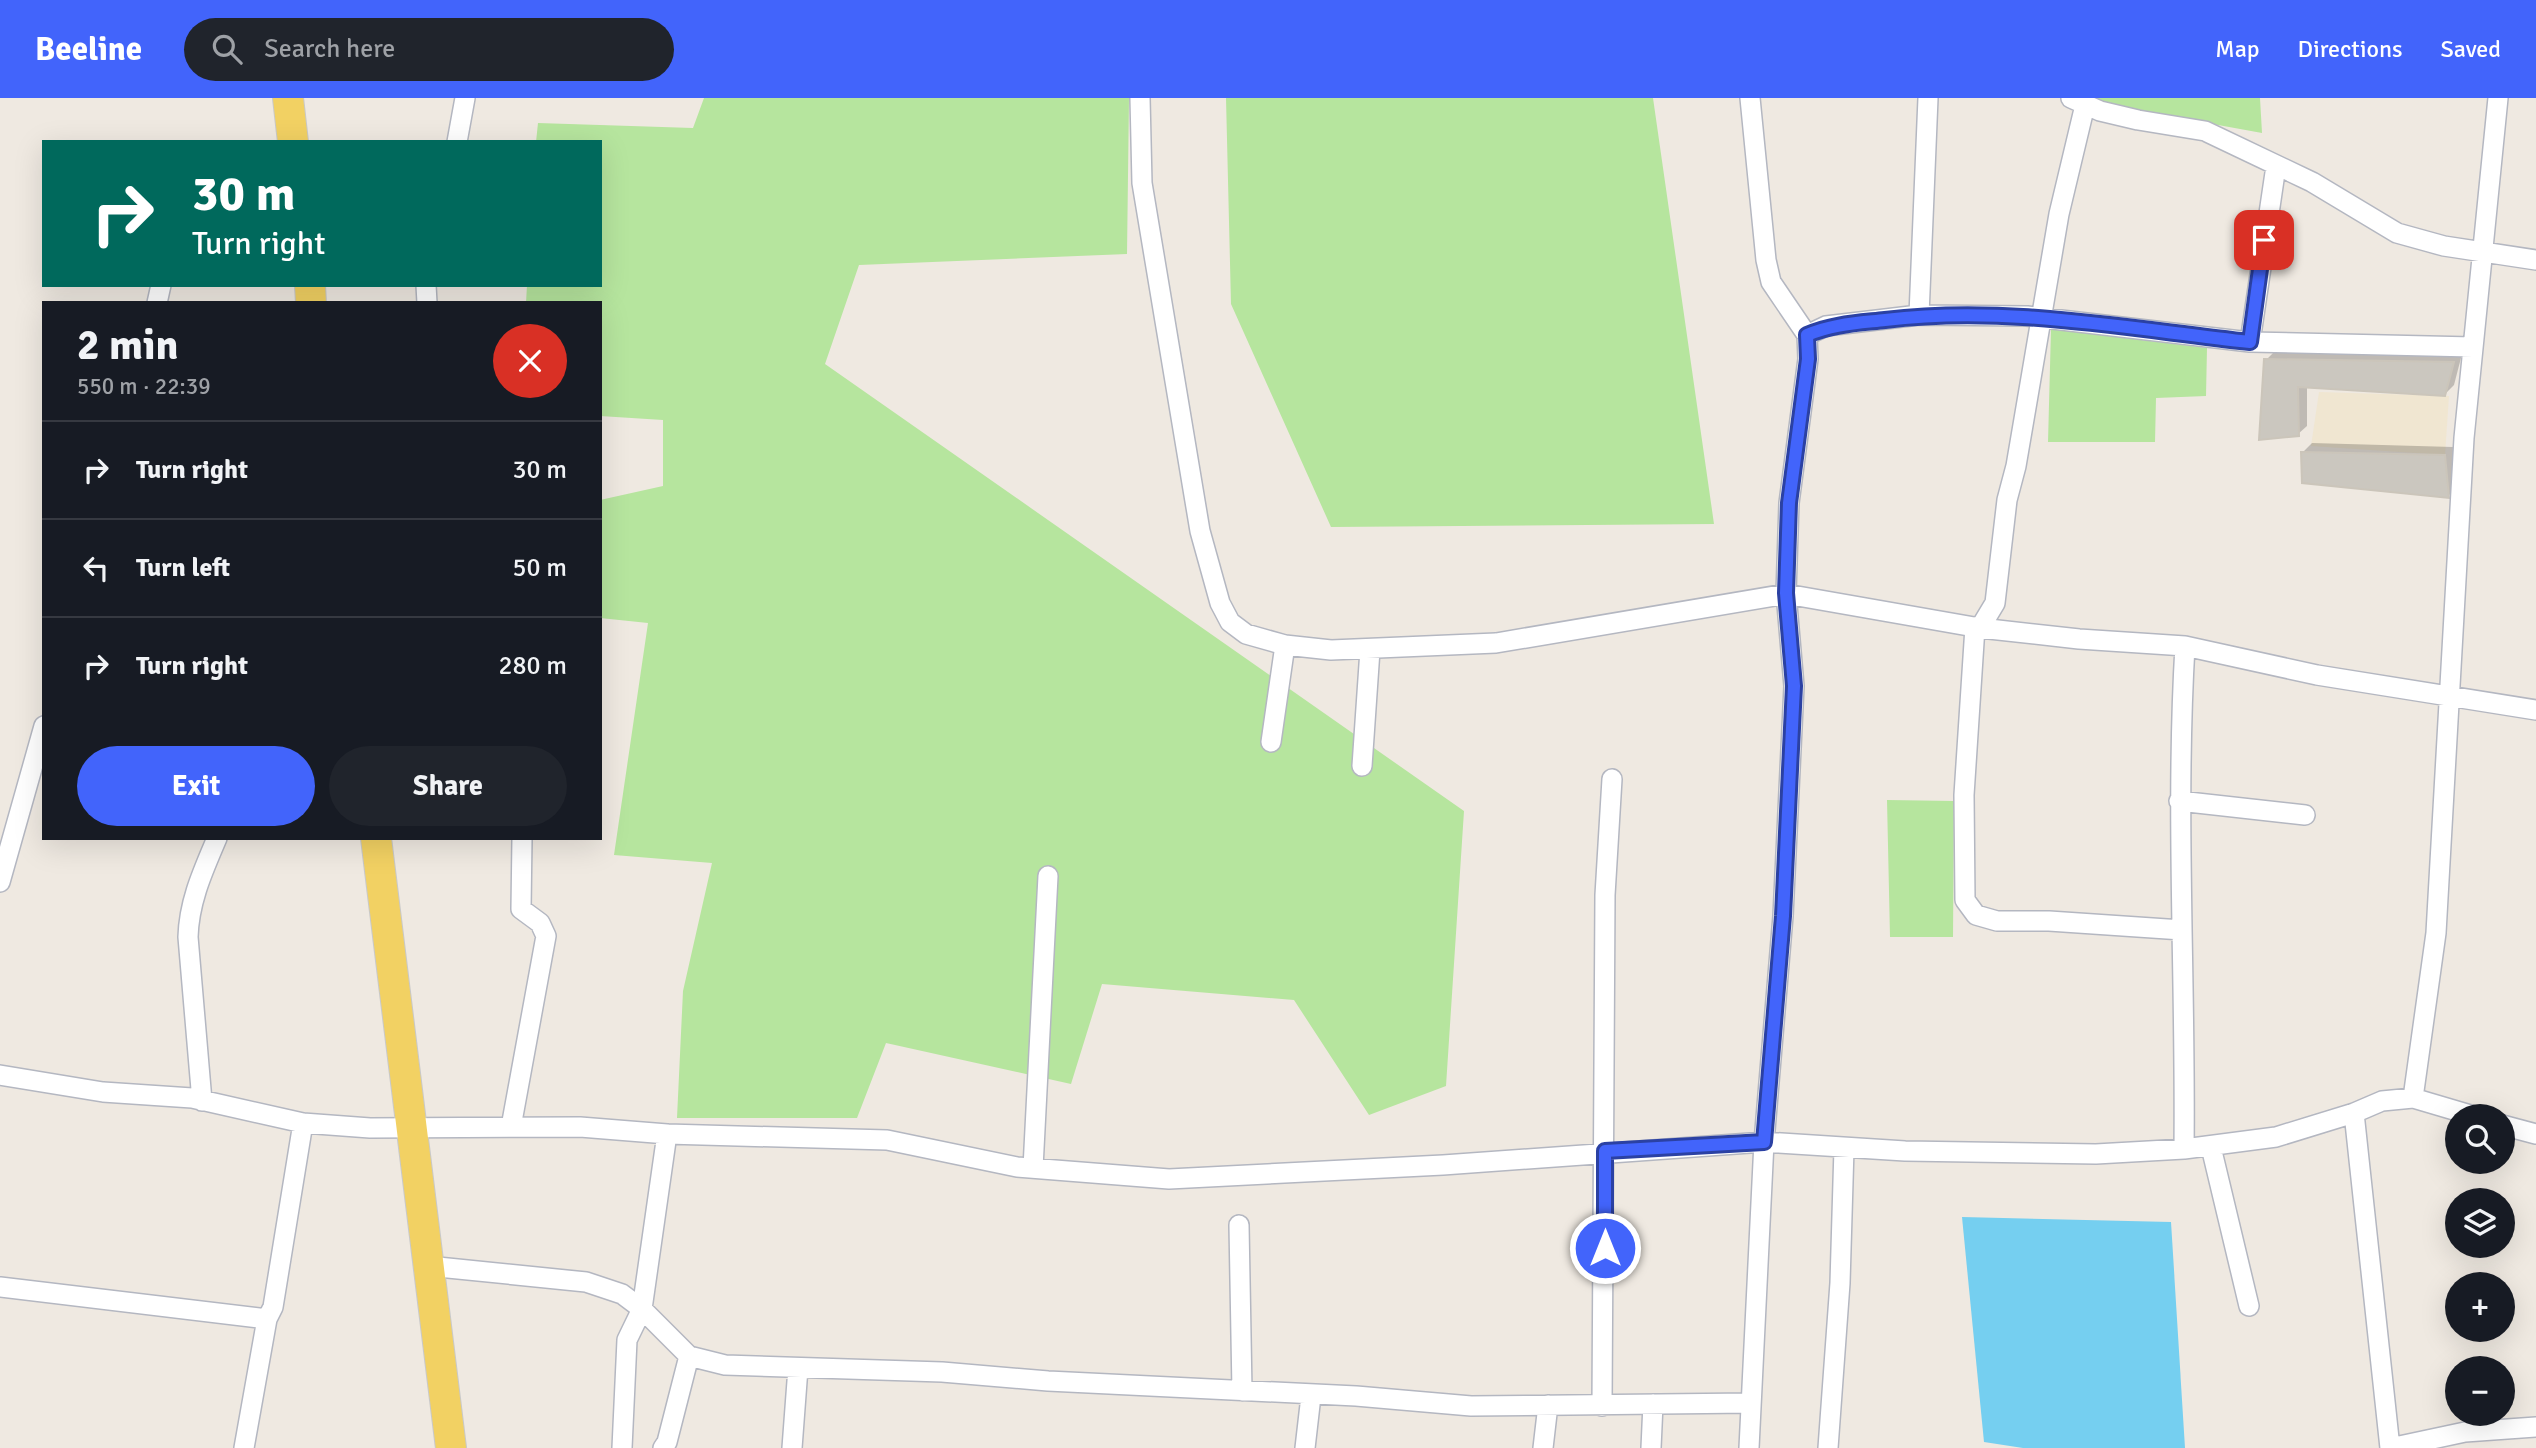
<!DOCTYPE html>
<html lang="en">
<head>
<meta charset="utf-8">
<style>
  body { margin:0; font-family:Signika,sans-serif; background:#20242c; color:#f1f3f6; height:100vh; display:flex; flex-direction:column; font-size:26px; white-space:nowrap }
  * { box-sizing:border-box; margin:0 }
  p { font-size:23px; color:#9ea1a6 }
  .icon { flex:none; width:38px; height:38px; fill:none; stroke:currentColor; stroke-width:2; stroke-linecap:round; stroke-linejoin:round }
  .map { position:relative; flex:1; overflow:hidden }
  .drawer { position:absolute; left:42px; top:203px; width:560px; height:539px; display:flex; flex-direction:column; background:#171b24; border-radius:0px; box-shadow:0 7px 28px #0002 }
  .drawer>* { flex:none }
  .hud { position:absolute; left:42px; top:42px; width:560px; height:147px; border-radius:0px; box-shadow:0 7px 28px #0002; background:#00695c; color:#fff; overflow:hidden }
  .controls { position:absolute; left:2445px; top:1006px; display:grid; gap:14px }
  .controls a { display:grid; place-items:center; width:70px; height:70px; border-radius:50%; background:#171b24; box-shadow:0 7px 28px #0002; font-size:35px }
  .pin { position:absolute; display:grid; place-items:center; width:60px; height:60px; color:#fff; margin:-30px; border-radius:14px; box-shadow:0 4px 10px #0006 }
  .me { position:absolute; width:77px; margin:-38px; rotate:0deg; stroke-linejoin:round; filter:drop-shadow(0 0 5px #0008) }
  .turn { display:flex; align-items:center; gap:24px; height:147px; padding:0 35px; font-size:32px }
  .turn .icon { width:91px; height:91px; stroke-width:2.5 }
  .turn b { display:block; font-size:49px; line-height:60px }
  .round { display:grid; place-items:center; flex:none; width:74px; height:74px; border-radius:37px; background:#20242c }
  .head { display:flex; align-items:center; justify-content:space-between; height:119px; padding:0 35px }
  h1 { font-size:42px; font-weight:700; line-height:52px }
  .primary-button { display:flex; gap:14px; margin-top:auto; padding:14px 35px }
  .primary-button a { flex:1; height:80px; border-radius:42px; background:#4264fb; color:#fff; font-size:28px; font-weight:700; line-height:80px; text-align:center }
  .primary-button a+a { background:#20242c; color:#f1f3f6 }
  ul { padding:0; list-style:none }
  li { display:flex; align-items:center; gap:21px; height:98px; padding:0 35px; border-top:2px solid #363941 }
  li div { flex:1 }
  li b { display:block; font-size:26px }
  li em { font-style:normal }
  header { display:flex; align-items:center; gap:42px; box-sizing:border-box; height:98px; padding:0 35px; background:#4264fb; color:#fff }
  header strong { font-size:33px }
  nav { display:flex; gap:38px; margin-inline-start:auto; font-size:24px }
  .search { width:490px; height:63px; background:#20242c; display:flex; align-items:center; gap:18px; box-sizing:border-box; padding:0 24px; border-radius:38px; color:#9ea1a6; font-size:26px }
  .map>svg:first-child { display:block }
</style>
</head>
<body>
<header>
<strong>Beeline</strong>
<div class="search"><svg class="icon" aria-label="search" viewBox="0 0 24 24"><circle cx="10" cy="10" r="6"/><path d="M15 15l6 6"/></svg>Search here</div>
<nav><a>Map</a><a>Directions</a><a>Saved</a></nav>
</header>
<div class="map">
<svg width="2536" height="1350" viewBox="0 0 2536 1350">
  <rect width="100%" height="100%" fill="#efe9e1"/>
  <path fill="#f0e6d1" d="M 2319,294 L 2449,298 L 2445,357 L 2311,348 Z"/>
  <path fill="#b6e59e" d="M 704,0 L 1129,0 L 1127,156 L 859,167 L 825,266 L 1464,713 L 1446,988 L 1369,1017 L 1294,902 L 1102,886 L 1071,986 L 886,945 L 857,1020 L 677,1020 L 683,893 L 712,765 L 614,757 L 648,525 L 600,520 L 600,402 L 663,388 L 663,322 L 600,318 L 600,205 L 526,205 L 527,187 L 600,187 L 600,44 L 536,44 L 538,25 L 693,30 Z
    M 1226,0 L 1653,0 L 1714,426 L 1331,429 L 1231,206 Z
    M 2070,0 L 2260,0 L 2262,35 Z
    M 2051,231 L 2207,250 L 2206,298 L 2156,300 L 2155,344 L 2048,344 Z
    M 1887,702 L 1954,703 L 1953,839 L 1890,839 Z"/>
  <path fill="#75cff0" d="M 1962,1119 L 2171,1124 L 2185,1350 L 2023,1350 L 1984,1344 Z"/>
  <path fill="#0003" d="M 2275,253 L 2462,256 L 2454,287 L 2445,296 L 2307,288 L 2307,328 L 2298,336 L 2266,262 Z
    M 2312,345 L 2453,349 L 2457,390 L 2448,398 L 2303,354 Z"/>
  <path fill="#cbc7bf" stroke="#cbc5ba" stroke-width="2" d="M 2264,261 L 2454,264 L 2445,298 L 2298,289 L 2299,338 L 2259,342 Z
    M 2301,354 L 2445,357 L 2449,400 L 2302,385 Z"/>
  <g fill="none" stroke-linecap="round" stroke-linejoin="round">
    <g stroke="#b4b7c1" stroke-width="22">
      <path id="street" d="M 1140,0 L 1142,85 L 1200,433 L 1220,505 L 1230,524 L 1246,536 L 1285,547 L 1331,552 L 1496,545 L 1786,496 L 1980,530 L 2079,541 L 2185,548 L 2317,577 L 2536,612
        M 1928,0 L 1919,217 L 2027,218 L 2250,244 L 2473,249
        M 2071,0 L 2100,13 L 2138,22 L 2205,33 L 2312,84 L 2397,135 L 2444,148 L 2536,162
        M 457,44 L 465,0
        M 426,187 L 427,205
        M 157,205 L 161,187
        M 1807,237 L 1826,228 L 1919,217
        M 2250,244 L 2276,68
        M 1975,529 L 1964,697 L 1965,802 L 1976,817 L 1997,823 L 2049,823 L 2182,832
        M 1980,530 L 1995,505 L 2007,402 L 2016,368 L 2059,116 L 2085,7
        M 1271,644 L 1285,547
        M 1362,668 L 1370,552
        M 2179,703 L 2305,717
        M 0,784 L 44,628
        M 0,977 L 103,994 L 192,1000 L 303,1025 L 370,1030 L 580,1029 L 667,1036 L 887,1042 L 1017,1069 L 1169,1081 L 1443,1067 L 1764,1044 L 1905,1053 L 2096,1056 L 2184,1051 L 2276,1039 L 2354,1015 L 2382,1003 L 2413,1000 L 2474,1018
        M 2413,1000 L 2436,835 L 2464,340 L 2498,0
        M 202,1003 L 188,839 C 189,803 203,773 217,740
        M 2354,1015 L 2390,1350
        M 2502,1027 L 2536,1036
        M 511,1029 L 546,838 L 540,825 L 521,811 L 522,740
        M 2211,1049 L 2249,1208
        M 2184,1051 C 2186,883 2175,716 2185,548
        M 1033,1070 L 1048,778
        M 1239,1127 L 1242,1293
        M 428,1168 L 586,1184 L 622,1196 L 642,1211 L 689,1258 L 725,1267 L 942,1274 L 1048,1283 L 1356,1298 L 1471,1308 L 1750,1305
        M 0,1189 L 267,1221
        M 1602,1308 L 1605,797 L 1612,681
        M 244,1350 L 267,1221 L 273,1209 L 303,1025
        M 622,1350 L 627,1242 L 642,1211 L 667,1036
        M 663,1350 L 667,1344 L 689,1258
        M 792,1350 L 798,1270
        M 1305,1350 L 1311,1298
        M 1543,1350 L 1548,1307
        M 1651,1350 L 1653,1306
        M 1749,1350 L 1764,1044 L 1783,818 L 1794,588 L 1786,495 L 1789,405 L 1808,261 L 1807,237 L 1771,184 L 1766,162 L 1750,0
        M 1828,1350 L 1840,1185 L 1844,1050
        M 2390,1350 L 2465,1334 L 2536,1329"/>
    </g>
    <g stroke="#c9c9c9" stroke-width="32">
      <path id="primary" d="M 288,0 L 293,44
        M 310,187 L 311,205
        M 376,740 L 451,1350"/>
    </g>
    <use href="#street" stroke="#fff" stroke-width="19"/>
    <use href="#primary" stroke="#f2d163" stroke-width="30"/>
  </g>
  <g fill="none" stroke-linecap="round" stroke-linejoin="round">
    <g stroke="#2b41a3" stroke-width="18">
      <path id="route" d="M 1605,1150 L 1605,1053 L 1764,1044 L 1783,818 L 1794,588 L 1786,495 L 1789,405 L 1808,261 L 1807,237 C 1832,226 1858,225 1885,222 C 2007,207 2129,231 2250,244 L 2264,142"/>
    </g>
    <use href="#route" stroke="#4264fb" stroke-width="12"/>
  </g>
</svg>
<div class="controls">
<a><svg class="icon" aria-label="search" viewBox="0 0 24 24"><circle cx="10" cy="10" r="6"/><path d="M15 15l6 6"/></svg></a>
<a><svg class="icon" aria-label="layers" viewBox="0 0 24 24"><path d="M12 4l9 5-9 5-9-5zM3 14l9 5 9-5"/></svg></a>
<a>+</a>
<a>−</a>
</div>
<div class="pin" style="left:2264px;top:142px;background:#d93025"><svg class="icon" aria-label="arrive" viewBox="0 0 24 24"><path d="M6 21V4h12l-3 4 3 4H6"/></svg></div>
<svg class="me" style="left:1605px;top:1150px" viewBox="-20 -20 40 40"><circle r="17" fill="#4264fb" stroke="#fff" stroke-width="3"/><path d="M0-11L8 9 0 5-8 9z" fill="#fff"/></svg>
<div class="hud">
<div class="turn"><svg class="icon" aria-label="right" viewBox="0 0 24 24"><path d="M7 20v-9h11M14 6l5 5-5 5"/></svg><div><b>30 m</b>Turn right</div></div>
</div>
<section class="drawer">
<div class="head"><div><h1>2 min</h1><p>550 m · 22:39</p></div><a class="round" style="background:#d93025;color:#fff"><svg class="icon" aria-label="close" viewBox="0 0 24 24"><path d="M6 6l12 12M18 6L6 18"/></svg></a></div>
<ul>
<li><svg class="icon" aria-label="right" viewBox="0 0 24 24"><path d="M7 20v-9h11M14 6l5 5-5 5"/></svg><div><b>Turn right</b></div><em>30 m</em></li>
<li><svg class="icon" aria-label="left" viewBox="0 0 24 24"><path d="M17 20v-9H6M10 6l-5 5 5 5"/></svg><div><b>Turn left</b></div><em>50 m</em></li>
<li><svg class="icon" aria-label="right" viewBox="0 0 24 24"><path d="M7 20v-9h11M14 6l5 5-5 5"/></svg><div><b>Turn right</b></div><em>280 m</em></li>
</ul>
<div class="primary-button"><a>Exit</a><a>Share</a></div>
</section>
</div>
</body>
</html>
